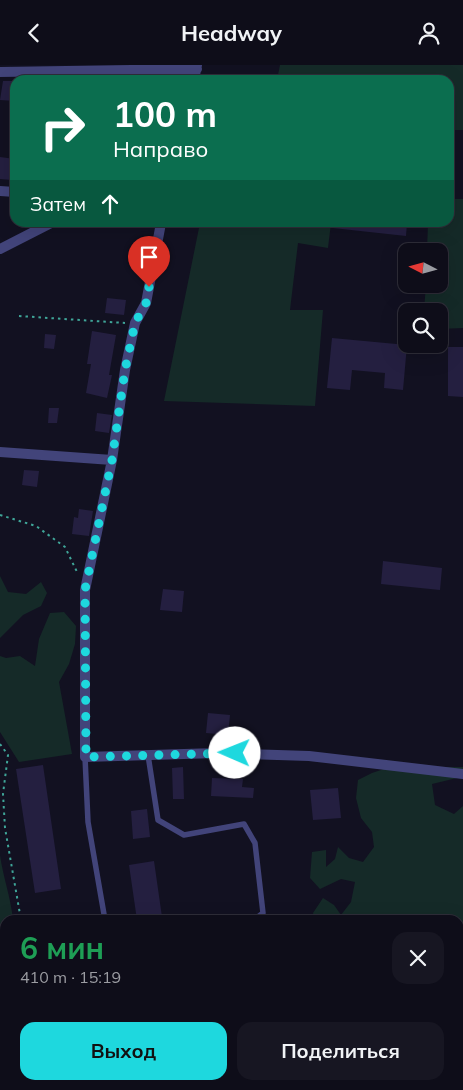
<!DOCTYPE html>
<html lang="ru">
<head>
<meta charset="utf-8">
<style>
  body { margin:0; font-family:Mulish,sans-serif; background:#171622; color:#f1f3f6; height:100vh; display:flex; flex-direction:column; font-size:19px; white-space:nowrap }
  * { box-sizing:border-box; margin:0 }
  p { font-size:16px; color:#9b9ca2 }
  .icon { flex:none; width:28px; height:28px; fill:none; stroke:currentColor; stroke-width:2; stroke-linecap:round; stroke-linejoin:round }
  .map { position:relative; flex:1; overflow:hidden }
  .drawer { position:absolute; left:0px; top:850px; width:464px; height:175px; display:flex; flex-direction:column; background:#0e0d19; border-radius:15px 15px 0 0; box-shadow:0 5px 20px #0002,0 0 0 1px #2e2d38 }
  .drawer>* { flex:none }
  .top-card { position:absolute; left:10px; top:10px; width:444px; height:152px; border-radius:15px; box-shadow:0 5px 20px #0002,0 0 0 1px #2e2d38; background:#0b6e4f; color:#fff; overflow:hidden }
  .needle { width:32px; rotate:276deg }
  .buttons { position:absolute; left:398px; top:178px; display:grid; gap:10px }
  .buttons a { display:grid; place-items:center; width:50px; height:50px; border-radius:10px; background:#0e0d19; box-shadow:0 5px 20px #0002,0 0 0 1px #2e2d38; font-size:25px }
  .pin { position:absolute; display:grid; place-items:center; width:42px; height:42px; color:#fff; margin:-51px -21px; border-radius:50% 50% 50% 0; rotate:-45deg; box-shadow:0 0 5px #0007 }
  .pin .icon { rotate:45deg }
  .me { position:absolute; width:55px; margin:-28px; rotate:271deg; stroke-linejoin:round; filter:drop-shadow(0 0 4px #0008) }
  .turn { display:flex; align-items:center; gap:18px; height:105px; padding:0 20px; font-size:22px }
  .turn .icon { width:65px; height:65px; stroke-width:2.5 }
  .turn b { display:block; font-size:35px; line-height:42px }
  .then { display:flex; align-items:center; height:48px; padding:0 20px; background:#0003; gap:10px; font-size:19px }
  .round { display:grid; place-items:center; flex:none; width:52px; height:52px; border-radius:15px; background:#171622 }
  .headline { display:flex; align-items:center; justify-content:space-between; height:85px; padding:0 20px }
  h1 { font-size:30px; font-weight:700; line-height:38px; color:#1e9e55 }
  .button { display:flex; gap:10px; margin-top:auto; padding:10px 20px }
  .button a { flex:1; height:58px; border-radius:15px; background:#1ed8de; color:#111; font-size:20px; font-weight:700; line-height:58px; text-align:center }
  .button a+a { background:#171622; color:#f1f3f6 }
  header { display:flex; justify-content:space-between; align-items:center; height:65px; padding:0 20px; background:#0e0d19; font-size:22px; font-weight:700 }
  .map>svg:first-child { display:block }
</style>
</head>
<body>
<header><svg class="icon" aria-label="back" viewBox="0 0 24 24"><path d="M15 5l-7 7 7 7"/></svg>Headway<svg class="icon" aria-label="person" viewBox="0 0 24 24"><circle cx="12" cy="8" r="4"/><path d="M4 21q1-7 8-7t8 7"/></svg></header>
<div class="map">
<svg width="463" height="1025" viewBox="0 0 463 1025">
  <rect width="100%" height="100%" fill="#121121"/>
  <path fill="#152a28" d="M 280,0 L 463,0 L 463,65 L 455,65 L 449,125 L 449,15 L 277,15 Z
    M 449,134 L 463,134 L 463,263 L 439,264 L 439,246 L 424,246 L 426,219 L 439,219 L 439,186 L 427,186 L 428,158 L 449,158 Z
    M 200,158 L 331,158 L 328,183 L 298,178 L 290,245 L 323,245 L 315,341 L 164,336 Z
    M 0,511 L 8,527 L 26,529 L 41,517 L 47,528 L 41,541 L 23,550 L 0,573 Z
    M 64,547 L 76,561 L 75,579 L 69,599 L 59,617 L 72,689 L 19,697 L 0,667 L 0,591 L 6,593 L 20,591 L 35,601 L 39,574 L 50,548 Z
    M 390,702 L 463,702 L 463,714 L 457,713 L 432,719 L 435,740 L 454,749 L 463,741 L 463,1025 L 84,1025 L 80,1020 L 459,1020 L 459,855 L 315,855 L 313,848 L 323,833 L 334,840 L 341,850 L 351,837 L 355,817 L 341,814 L 320,824 L 310,813 L 312,787 L 326,785 L 326,802 L 335,794 L 338,782 L 349,793 L 363,797 L 374,782 L 372,767 L 361,753 L 356,733 L 358,715 L 372,708 Z
    M 0,790 C 3,812 11,833 13,855 L 5,855 L 5,923 L 3,924 L 5,925 L 5,953 L 0,949 Z
    M 0,962 L 5,967 L 5,1020 L 59,1020 L 62,1025 L 0,1025 Z"/>
  <path fill="#162c46" d="M 463,893 L 463,948 L 459,933 L 459,897 Z
    M 258,1020 L 295,1020 L 294,1025 L 257,1025 Z"/>
  <g fill="none" stroke-linecap="round" stroke-linejoin="round">
    <path stroke="#162c46" stroke-width="19" d="M 459,971 L 463,974
      M 399,1025 L 401,1020"/>
  </g>
  <path fill="#241f40" d="M 3,16 L 15,16 L 15,36 L 0,35 Z
    M 0,92 L 15,94 L 12,115 L 0,114 Z
    M 333,158 L 407,158 L 406,171 L 333,163 Z
    M 107,233 L 126,235 L 124,250 L 105,248 Z
    M 92,266 L 116,270 L 109,310 L 112,310 L 107,333 L 86,328 L 91,299 L 87,299 Z
    M 45,269 L 56,270 L 54,284 L 44,283 Z
    M 332,273 L 407,280 L 403,325 L 384,323 L 385,308 L 352,305 L 350,325 L 327,323 Z
    M 448,282 L 463,282 L 463,332 L 448,331 Z
    M 49,343 L 59,343 L 57,358 L 48,358 Z
    M 97,348 L 112,350 L 109,368 L 95,366 Z
    M 24,405 L 39,406 L 37,422 L 22,420 Z
    M 79,444 L 93,446 L 89,471 L 72,469 L 74,452 L 78,453 Z
    M 383,496 L 442,503 L 440,525 L 381,519 Z
    M 163,524 L 184,526 L 182,547 L 160,545 Z
    M 208,648 L 230,650 L 228,670 L 206,668 Z
    M 43,700 L 61,824 L 35,828 L 16,704 Z
    M 183,702 L 184,734 L 173,734 L 172,703 Z
    M 212,713 L 243,714 L 242,722 L 254,723 L 253,733 L 211,731 Z
    M 338,723 L 341,753 L 313,755 L 310,725 Z
    M 147,744 L 150,772 L 133,774 L 131,746 Z
    M 154,796 L 162,852 L 137,855 L 129,800 Z"/>
  <g fill="none" stroke-linecap="round" stroke-linejoin="round">
    <path stroke="#3fa598" stroke-width="2" stroke-dasharray="2.5 4" stroke-linecap="butt" d="M 19,251 L 125,258
      M 0,450 L 36,461 L 65,482 L 78,509
      M 0,679 L 8,690 L 3,729 L 5,763 L 21,855
      M 70,1020 L 74,1025"/>
    <path stroke="#42447a" stroke-width="5.5" d="M 148,690 L 158,755 L 184,770 L 244,759 L 255,778 L 263,848 L 254,855
      M 85,692 L 88,757 L 105,855"/>
    <path stroke="#42447a" stroke-width="10" d="M 0,7 L 197,4
      M 194,15 L 197,0
      M 0,126 L 15,127
      M 161,158 L 146,238 L 135,258 L 125,305 L 112,395 L 85,525 L 85,692 L 217,688 L 309,691 L 463,709
      M 0,184 L 51,158
      M 0,387 L 112,395"/>
  </g>
  <g fill="none" stroke-linecap="round" stroke-linejoin="round">
    <path stroke="#1ed8de" stroke-width="9" stroke-dasharray="0 16.2" d="M 149,222 L 146,238 L 135,258 L 125,305 L 112,395 L 85,525 L 86,692 L 235,688"/>
  </g>
</svg>
<div class="buttons">
<a><svg class="needle" viewBox="-14 -14 28 28"><path d="M0-13l5 13h-10z" fill="#e53935"/><path d="M0 13l5-13h-10z" fill="#9b9ca2"/></svg></a>
<a><svg class="icon" aria-label="search" viewBox="0 0 24 24"><circle cx="10" cy="10" r="6"/><path d="M15 15l6 6"/></svg></a>
</div>
<div class="pin" style="left:149px;top:222px;background:#d93025"><svg class="icon" aria-label="arrive" viewBox="0 0 24 24"><path d="M6 21V4h12l-3 4 3 4H6"/></svg></div>
<svg class="me" style="left:235px;top:688px" viewBox="-20 -20 40 40"><circle r="19" fill="#fff"/><path d="M0-13L10 11 0 6-10 11z" fill="#1ed8de"/></svg>
<div class="top-card">
<div class="turn"><svg class="icon" aria-label="right" viewBox="0 0 24 24"><path d="M7 20v-9h11M14 6l5 5-5 5"/></svg><div><b>100 m</b>Направо</div></div>
<div class="then">Затем<svg class="icon" aria-label="ahead" viewBox="0 0 24 24"><path d="M12 20V5M6 11l6-6 6 6"/></svg></div>
</div>
<section class="drawer">
<div class="headline"><div><h1>6 мин</h1><p>410 m · 15:19</p></div><a class="round"><svg class="icon" aria-label="close" viewBox="0 0 24 24"><path d="M6 6l12 12M18 6L6 18"/></svg></a></div>
<div class="button"><a>Выход</a><a>Поделиться</a></div>
</section>
</div>
</body>
</html>
